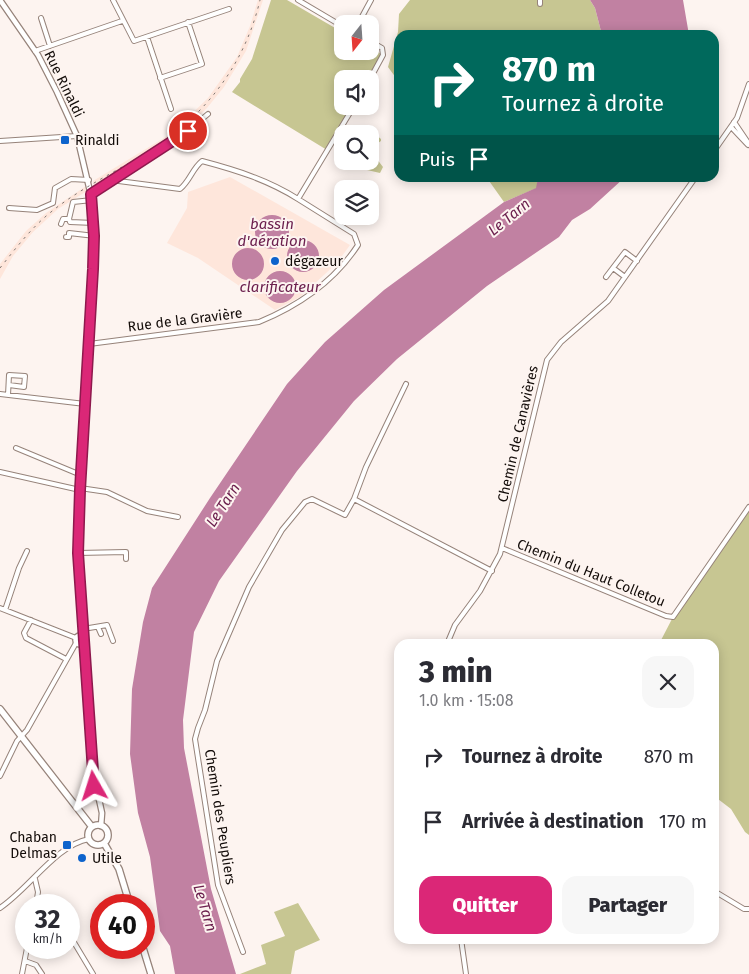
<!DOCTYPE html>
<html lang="fr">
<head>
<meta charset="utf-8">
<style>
  body { margin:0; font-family:"Fira Sans",sans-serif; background:#f7f7f7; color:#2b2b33; height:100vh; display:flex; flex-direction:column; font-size:19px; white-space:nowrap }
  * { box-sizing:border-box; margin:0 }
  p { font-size:16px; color:#7c7c81 }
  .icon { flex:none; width:28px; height:28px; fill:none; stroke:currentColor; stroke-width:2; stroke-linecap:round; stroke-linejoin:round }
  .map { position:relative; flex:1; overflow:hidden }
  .panel { position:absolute; left:394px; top:639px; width:325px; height:305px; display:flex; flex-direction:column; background:#fff; border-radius:15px; box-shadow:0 2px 12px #0003 }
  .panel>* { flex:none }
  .banner { position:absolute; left:394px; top:30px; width:325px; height:152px; border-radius:15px; box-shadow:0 2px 12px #0003; background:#00695c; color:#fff; overflow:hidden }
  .needle { width:32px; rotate:197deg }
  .fabs { position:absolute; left:334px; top:15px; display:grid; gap:10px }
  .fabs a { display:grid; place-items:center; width:45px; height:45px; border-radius:10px; background:#fff; box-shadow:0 2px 12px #0003; font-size:25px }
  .speed { position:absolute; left:15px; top:894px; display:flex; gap:10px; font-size:25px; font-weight:700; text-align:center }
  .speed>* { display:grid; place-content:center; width:65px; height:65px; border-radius:50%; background:#fff; box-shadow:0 2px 12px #0003; line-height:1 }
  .speed small { font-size:12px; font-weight:400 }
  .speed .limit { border:8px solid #d22; background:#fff; color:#111 }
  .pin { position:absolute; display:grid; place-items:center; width:42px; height:42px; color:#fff; margin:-21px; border:2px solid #fff; border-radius:50%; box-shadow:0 1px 5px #0007 }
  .me { position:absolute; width:55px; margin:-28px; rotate:354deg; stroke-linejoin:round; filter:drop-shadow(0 0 4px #0008) }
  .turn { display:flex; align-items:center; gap:18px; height:105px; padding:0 25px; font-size:22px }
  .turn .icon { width:65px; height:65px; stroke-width:2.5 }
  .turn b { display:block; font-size:35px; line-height:42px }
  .then { display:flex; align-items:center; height:48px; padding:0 25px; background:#0003; gap:10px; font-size:19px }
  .round { display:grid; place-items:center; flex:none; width:52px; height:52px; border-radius:15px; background:#f7f7f7 }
  .summary { display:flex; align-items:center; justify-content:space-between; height:85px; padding:0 25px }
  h1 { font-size:30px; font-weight:800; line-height:38px }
  .action { display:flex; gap:10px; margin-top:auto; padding:10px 25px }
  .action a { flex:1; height:58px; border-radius:15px; background:#db2777; color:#fff; font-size:20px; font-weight:800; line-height:58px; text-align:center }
  .action a+a { background:#f7f7f7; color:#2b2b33 }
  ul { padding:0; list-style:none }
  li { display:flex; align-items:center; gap:15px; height:65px; padding:0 25px }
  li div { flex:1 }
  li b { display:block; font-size:19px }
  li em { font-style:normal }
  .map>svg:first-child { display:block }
</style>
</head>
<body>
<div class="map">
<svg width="749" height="974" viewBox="0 0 749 974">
  <rect width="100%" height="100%" fill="#fdf4f0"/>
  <path fill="#fee6db" d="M 258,0 L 263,0 L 246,51 L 224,87 L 207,108 L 187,128 L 164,145 L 94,187 L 93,181 L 172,133 L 208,98 L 237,57 L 250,26 Z
    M 230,177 L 350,245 L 337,263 L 300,297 L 275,310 L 198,258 L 167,243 L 187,208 L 188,192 Z
    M 86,186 L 87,191 L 58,209 L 33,232 L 13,256 L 0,279 L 0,264 L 26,231 L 46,213 Z"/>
  <path fill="#c7c692" d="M 271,0 L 287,0 L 342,32 L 342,51 L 370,51 L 370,47 L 381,54 L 367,79 L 342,79 L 342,106 L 352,106 L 327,150 L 232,92 L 240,82 L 240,79 L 252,59 Z
    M 410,0 L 590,0 L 595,8 L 602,35 L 399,35 L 399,82 L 388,67 L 398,32 L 399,14 Z
    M 363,130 L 371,131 L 381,139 L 381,141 L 375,145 L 373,154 L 383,167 L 380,173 L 367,170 L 364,161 L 370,161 L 370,134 L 356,134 Z
    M 487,178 L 538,178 L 537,188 L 504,202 Z
    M 749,507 L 749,835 L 745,832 L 731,809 L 714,796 L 714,644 L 659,644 L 673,617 Z
    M 298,903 L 320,940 L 295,951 L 291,974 L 240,974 L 266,964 L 261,945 L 285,936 L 274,912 Z"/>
  <path fill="#c181a2" d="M 590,0 L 683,0 L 689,35 L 602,35 L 595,8 Z
    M 538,178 L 624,178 L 590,209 L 572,220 L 559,237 L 487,286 L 397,359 L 354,401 L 297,471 L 219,581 L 194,632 L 183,720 L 184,748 L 211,889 L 236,974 L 175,974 L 170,946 L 160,931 L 150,857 L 138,813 L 130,754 L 132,689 L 143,622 L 152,588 L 210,498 L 287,384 L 325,342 L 384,290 L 504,202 L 536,188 Z
    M255 232a17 17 0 1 1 34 0a17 17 0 1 1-34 0Z
    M287 256a16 16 0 1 1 32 0a16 16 0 1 1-32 0Z
    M232 264a16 16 0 1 1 32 0a16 16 0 1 1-32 0Z
    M264 287a16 16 0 1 1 32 0a16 16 0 1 1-32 0Z"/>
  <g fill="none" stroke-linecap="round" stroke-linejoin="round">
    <g stroke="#96837a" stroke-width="6">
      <path id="minor" d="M 113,0 L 134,41 L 229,9
        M 298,0 L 342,26
        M 540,0 L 540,4
        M 41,18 L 50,46
        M 358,24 L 371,0
        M 147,37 L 171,109
        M 35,51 L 122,21
        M 160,78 L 202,64 L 188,22
        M 370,79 L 383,55 L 382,48 L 370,41
        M 734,122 L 749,144
        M 731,127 L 748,145
        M 0,141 L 77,136
        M 714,151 L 737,118 L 749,84
        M 111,180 L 180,189 C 190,181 192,169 202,161 C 236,170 268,180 298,199 L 354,106
        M 91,194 L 178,139 L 208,114
        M 9,208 L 37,210 L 53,203 L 55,188 L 71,179 L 89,180
        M 69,219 L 73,202 L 92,200
        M 61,224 L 63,219 L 69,219 L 70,222 L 94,223
        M 66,237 L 69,237 L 69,233 L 95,236
        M 613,268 L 625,277
        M 606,277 L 625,252 L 637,261
        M 89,344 L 259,322 C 298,306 334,282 358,245 L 354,234 L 298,199
        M 406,384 L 366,467 L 354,499 L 492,571
        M 0,394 L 85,404
        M 8,395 L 9,375 L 25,376 L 24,387 L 9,385
        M 16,448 L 81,475
        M 0,472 L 80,490
        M 80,488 L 107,492 L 147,511 L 178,517
        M 502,548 L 666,616 L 673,617 L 749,507
        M 78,553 L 126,552 L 126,559
        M 0,608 L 76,638
        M 5,610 L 19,568 L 27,551
        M 31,620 L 24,633 L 26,638 L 66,659
        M 98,627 L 101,634
        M 83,629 L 107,625 L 113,641
        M 447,644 L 455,625 L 480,591 L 500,554 L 547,360 L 561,342 L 608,301 L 695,178
        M 0,776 L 17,741 L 27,730 L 76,643
        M 35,879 L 38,892 L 36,905
        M 714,891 L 744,909 L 749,909
        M 37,899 L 51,905
        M 0,908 C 29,889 56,845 89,839
        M 69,934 L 93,974
        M 461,939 L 466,974
        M 243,952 L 218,885 L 195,739 L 198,728 L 205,710 L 217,661 L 249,587 L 282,530 L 305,502 L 312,499 L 345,515 L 354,499
        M 25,961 L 36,965 L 42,974
        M 22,974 L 27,948"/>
    </g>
    <g stroke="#96837a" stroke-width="7">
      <path id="tertiary" d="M 0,0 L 38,55 L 57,92 L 77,136 L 92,200 L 95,236 L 92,301 L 80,490 L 78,553 L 84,637
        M75.5 640a4.5 4.5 0 1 1 9 0a4.5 4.5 0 1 1-9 0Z
        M 83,644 L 86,655 L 93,772 L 102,813 L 101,826"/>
    </g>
    <g stroke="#96837a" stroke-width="8">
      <path id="primary" d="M 0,709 L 92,827
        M88 835a10 10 0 1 1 20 0a10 10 0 1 1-20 0Z
        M 104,843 L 119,869 L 130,905
        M 143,948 L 151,974"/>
    </g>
    <use href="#minor" stroke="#fff" stroke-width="4"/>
    <use href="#tertiary" stroke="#fff" stroke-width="4.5"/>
    <use href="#primary" stroke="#fff" stroke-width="5.5"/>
    <path stroke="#7f7773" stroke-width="1" stroke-dasharray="2.5 5" stroke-linecap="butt" d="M 0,268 C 16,248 31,228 51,212 C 78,190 111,174 141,156 C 201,121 244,68 260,0"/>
  </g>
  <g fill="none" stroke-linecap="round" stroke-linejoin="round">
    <g stroke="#8e194d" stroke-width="12">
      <path id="route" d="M 94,786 L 78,553 L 80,490 L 93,269 L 94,236 L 91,194 L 188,131"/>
    </g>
    <use href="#route" stroke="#db2777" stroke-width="9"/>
  </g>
  <g fill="#0d63cc" stroke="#fdf4f0" stroke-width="2">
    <rect x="60" y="135" width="10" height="10" rx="2.5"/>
    <circle cx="275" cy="261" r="5"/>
    <rect x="62" y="840" width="10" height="10" rx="2.5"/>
    <circle cx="82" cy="858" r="5"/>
  </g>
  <g text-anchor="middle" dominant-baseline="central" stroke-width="4" stroke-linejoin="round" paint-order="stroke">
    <g font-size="14" fill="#130c09" stroke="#fdf4f0">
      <text transform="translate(64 84) rotate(64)">Rue Rinaldi</text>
      <text transform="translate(185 320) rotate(-7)">Rue de la Gravière</text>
      <text transform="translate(518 434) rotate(-77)">Chemin de Canavières</text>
      <text transform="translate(591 573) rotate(22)">Chemin du Haut Colletou</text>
      <text transform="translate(220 817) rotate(81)">Chemin des Peupliers</text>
    </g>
    <g font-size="14" fill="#130c09" stroke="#fdf4f0" text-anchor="start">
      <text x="75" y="140">Rinaldi</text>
      <text x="285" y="261">dégazeur</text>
      <text x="57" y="837" text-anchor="end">Chaban<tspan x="57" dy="16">Delmas</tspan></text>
      <text x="92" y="858">Utile</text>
    </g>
    <g font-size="15" font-style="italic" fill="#6c204e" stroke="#fdf4f0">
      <text transform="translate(509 217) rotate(-39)">Le Tarn</text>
      <text x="272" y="224">bassin<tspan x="272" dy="17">d'aération</tspan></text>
      <text x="280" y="287">clarificateur</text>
      <text transform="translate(223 505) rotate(-57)">Le Tarn</text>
      <text transform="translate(205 908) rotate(73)">Le Tarn</text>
    </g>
  </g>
</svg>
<div class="fabs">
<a><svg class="needle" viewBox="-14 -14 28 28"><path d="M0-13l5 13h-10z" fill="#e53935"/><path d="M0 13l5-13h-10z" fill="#7c7c81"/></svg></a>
<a><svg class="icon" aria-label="sound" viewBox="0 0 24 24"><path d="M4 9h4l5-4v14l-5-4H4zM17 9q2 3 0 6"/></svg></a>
<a><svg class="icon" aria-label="search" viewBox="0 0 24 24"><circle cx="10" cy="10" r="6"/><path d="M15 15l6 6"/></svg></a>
<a><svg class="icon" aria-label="layers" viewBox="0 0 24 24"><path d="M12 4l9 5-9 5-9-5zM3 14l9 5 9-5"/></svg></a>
</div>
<div class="speed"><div>32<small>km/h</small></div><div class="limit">40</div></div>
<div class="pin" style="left:188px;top:131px;background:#d93025"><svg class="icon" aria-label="arrive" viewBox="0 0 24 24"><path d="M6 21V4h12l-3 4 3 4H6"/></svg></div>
<svg class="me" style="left:94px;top:786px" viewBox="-20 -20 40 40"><path d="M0-17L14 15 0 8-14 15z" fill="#db2777" stroke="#fff" stroke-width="4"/></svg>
<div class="banner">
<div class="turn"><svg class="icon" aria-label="right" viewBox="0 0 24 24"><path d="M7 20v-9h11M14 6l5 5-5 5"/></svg><div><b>870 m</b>Tournez à droite</div></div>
<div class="then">Puis<svg class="icon" aria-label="arrive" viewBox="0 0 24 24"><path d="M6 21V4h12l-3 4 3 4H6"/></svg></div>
</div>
<section class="panel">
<div class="summary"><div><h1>3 min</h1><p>1.0 km · 15:08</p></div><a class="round"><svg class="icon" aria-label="close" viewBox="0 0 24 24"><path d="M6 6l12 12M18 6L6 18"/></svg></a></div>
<ul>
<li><svg class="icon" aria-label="right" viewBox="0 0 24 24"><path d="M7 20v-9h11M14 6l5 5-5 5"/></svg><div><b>Tournez à droite</b></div><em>870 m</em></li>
<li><svg class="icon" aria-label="arrive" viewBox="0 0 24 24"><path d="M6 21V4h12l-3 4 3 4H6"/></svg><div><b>Arrivée à destination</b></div><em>170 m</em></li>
</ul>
<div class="action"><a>Quitter</a><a>Partager</a></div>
</section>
</div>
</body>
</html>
